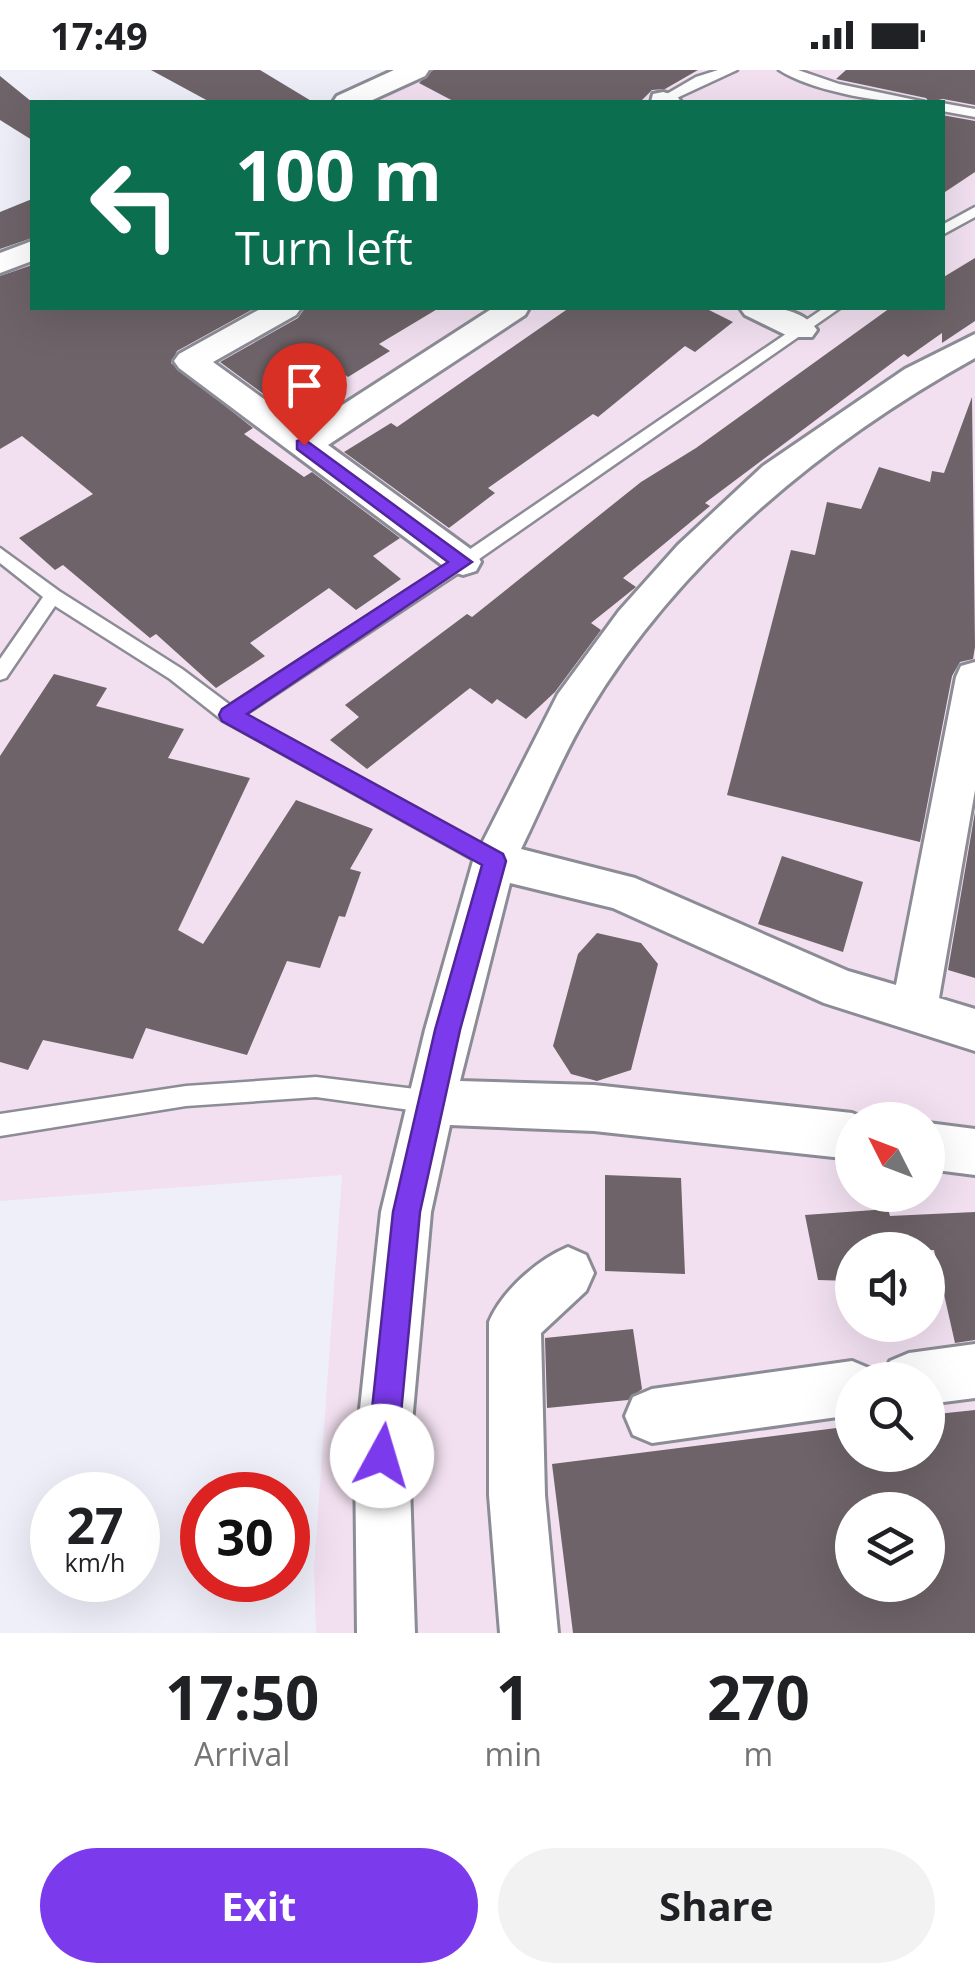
<!DOCTYPE html>
<html lang="en">
<head>
<meta charset="utf-8">
<style>
  body { margin:0; font-family:"Open Sans",sans-serif; background:#f2f2f2; color:#202124; height:100vh; display:flex; flex-direction:column; font-size:38px; white-space:nowrap }
  * { box-sizing:border-box; margin:0 }
  p { font-size:32px; color:#757577 }
  .icon { flex:none; width:55px; height:55px; fill:none; stroke:currentColor; stroke-width:2; stroke-linecap:round; stroke-linejoin:round }
  .map { position:relative; height:1563px; overflow:hidden }
  .sheet { display:flex; flex-direction:column; background:#fff; flex:1 }
  .sheet>* { flex:none }
  .guide { position:absolute; left:30px; top:30px; width:915px; height:210px; border-radius:0px; box-shadow:0 10px 40px #0002; background:#0b6e4f; color:#fff; overflow:hidden }
  .needle { width:65px; rotate:312deg }
  .buttons { position:absolute; left:835px; top:1032px; display:grid; gap:20px }
  .buttons a { display:grid; place-items:center; width:110px; height:110px; border-radius:50%; background:#fff; box-shadow:0 10px 40px #0002; font-size:50px }
  .speed { position:absolute; left:30px; top:1402px; display:flex; gap:20px; font-size:50px; font-weight:700; text-align:center }
  .speed>* { display:grid; place-content:center; width:130px; height:130px; border-radius:50%; background:#fff; box-shadow:0 10px 40px #0002; line-height:1 }
  .speed small { font-size:25px; font-weight:400 }
  .speed .limit { border:15px solid #d22; background:#fff; color:#111 }
  .pin { position:absolute; display:grid; place-items:center; width:85px; height:85px; color:#fff; margin:-102px -42px; border-radius:50% 50% 50% 0; rotate:-45deg; box-shadow:0 0 10px #0007 }
  .pin .icon { rotate:45deg }
  .me { position:absolute; width:110px; margin:-55px; rotate:6deg; stroke-linejoin:round; filter:drop-shadow(0 0 8px #0008) }
  .turn { display:flex; align-items:center; gap:35px; height:210px; padding:0 40px; font-size:45px }
  .turn .icon { width:130px; height:130px; stroke-width:2.5 }
  .turn b { display:block; font-size:70px; line-height:85px }
  .eta { display:flex; justify-content:space-evenly; align-items:center; height:170px; text-align:center }
  .eta b { font-size:60px; font-weight:700; line-height:70px }
  .cta { display:flex; gap:20px; margin-top:auto; padding:20px 40px }
  .cta a { flex:1; height:115px; border-radius:60px; background:#7c3aed; color:#fff; font-size:40px; font-weight:700; line-height:115px; text-align:center }
  .cta a+a { background:#f2f2f2; color:#202124 }
  .status { display:flex; justify-content:space-between; align-items:center; height:70px; padding:0 50px; background:#fff; direction:ltr }
  .status svg { height:28px; fill:currentColor }
  .map>svg:first-child { display:block }
</style>
</head>
<body>
<div class="status"><b>17:49</b><svg viewBox="0 0 49 12"><path d="M0 12V9h3v3zM5 12V6h3v6zM10 12V3h3v9zM15 12V0h3v12zM26 1h20v11H26zM47 4h2v5h-2z"/></svg></div>
<div class="map">
<svg width="975" height="1563" viewBox="0 0 975 1563">
  <rect width="100%" height="100%" fill="#efeffa"/>
  <path fill="#f2e0f0" fill-rule="evenodd" d="M 410,0 L 975,0 L 975,1563 L 316,1563 L 314,1498 L 342,1105 L 0,1131 L 0,189 L 32,174 L 32,238 L 942,238 L 942,32 L 340,32 ZM 852,1050 L 928,1050 L 928,1125 L 852,1125 ZM 852,1180 L 928,1180 L 928,1255 L 852,1255 ZM 852,1310 L 928,1310 L 928,1385 L 852,1385 ZM 852,1440 L 928,1440 L 928,1515 L 852,1515 Z"/>
  <path fill="#6d6368" fill-rule="evenodd" d="M 151,0 L 260,0 L 313,32 L 210,32 Z
    M 433,0 L 698,0 L 665,19 L 652,20 L 640,32 L 455,32 L 419,13 Z
    M 846,0 L 975,0 L 975,35 L 943,29 L 929,32 L 926,28 L 836,9 Z
    M 0,6 L 32,32 L 32,70 L 0,50 Z
    M 942,45 L 975,51 L 975,102 L 942,124 Z
    M 32,129 L 32,168 L 0,179 L 0,142 Z
    M 975,188 L 975,251 L 942,273 L 942,263 L 908,287 L 904,284 L 705,433 L 710,436 L 623,508 L 636,517 L 591,553 L 601,560 L 555,622 L 526,649 L 497,629 L 492,634 L 470,618 L 367,699 L 330,670 L 359,647 L 345,635 L 467,544 L 472,547 L 641,412 L 696,378 L 890,238 L 942,238 L 942,208 Z
    M 32,195 L 32,238 L 255,238 L 177,281 L 171,293 L 253,358 L 244,364 L 304,407 L 312,402 L 400,468 L 373,486 L 401,509 L 356,540 L 329,518 L 250,573 L 265,586 L 216,618 L 156,564 L 150,568 L 63,495 L 55,500 L 19,468 L 93,424 L 22,366 L 0,379 L 0,206 Z
    M 305,238 L 439,238 L 379,274 L 390,281 L 348,307 L 342,303 L 284,339 L 220,292 L 298,248 Z
    M 569,238 L 705,238 L 733,252 L 695,282 L 685,276 L 598,347 L 593,344 L 488,418 L 495,423 L 449,458 L 344,382 L 391,353 L 397,357 Z
    M 972,327 L 975,577 L 973,589 L 960,592 L 952,606 L 920,772 L 727,725 L 791,480 L 815,485 L 827,432 L 861,439 L 879,397 L 930,412 L 932,401 L 944,403 Z
    M 54,604 L 107,618 L 96,636 L 184,659 L 168,688 L 250,708 L 178,860 L 203,874 L 296,730 L 373,759 L 350,799 L 361,802 L 345,847 L 339,846 L 320,898 L 287,891 L 247,985 L 146,958 L 133,989 L 43,970 L 28,1000 L 0,992 L 0,686 Z
    M 975,742 L 975,908 L 948,900 Z
    M 782,786 L 863,812 L 843,882 L 758,854 Z
    M 597,863 L 641,873 L 658,894 L 631,1000 L 597,1011 L 571,1004 L 553,976 L 578,884 Z
    M 605,1105 L 681,1108 L 685,1204 L 605,1201 Z
    M 888,1139 L 890,1146 L 975,1142 L 975,1270 L 955,1273 L 934,1180 L 852,1180 L 852,1211 L 818,1210 L 805,1145 Z
    M 633,1259 L 642,1319 L 628,1330 L 547,1338 L 545,1268 Z
    M 975,1340 L 975,1563 L 573,1563 L 552,1394 L 852,1356 L 852,1385 L 928,1385 L 928,1345 ZM 852,1440 L 928,1440 L 928,1515 L 852,1515 Z"/>
  <g fill="none" stroke-linecap="round" stroke-linejoin="round">
    <g stroke="#8b8c95" stroke-width="5">
      <path id="lane" d="M 718,0 L 737,0 L 668,32 L 653,32 L 696,7 Z
        M 779,0 L 798,0 L 839,14 L 925,32 C 887,35 811,21 779,0 Z
        M 942,33 L 975,39 L 975,47 L 942,41 Z
        M 975,137 L 975,147 L 942,165 L 942,155 Z
        M 824,238 L 840,238 L 469,496 L 244,645 L 501,785 L 504,791 L 501,797 L 487,797 L 222,650 L 170,609 L 55,536 L 6,608 L 0,610 L 0,589 L 43,527 L 0,493 L 0,478 L 59,521 L 182,599 L 230,635 L 457,488 Z
        M 316,1007 L 432,1021 L 440,1025 L 443,1032 L 440,1039 L 432,1043 L 316,1027 L 186,1036 L 0,1066 L 0,1044 L 186,1016 Z"/>
    </g>
    <g stroke="#8b8c95" stroke-width="6">
      <path id="street" d="M 394,0 L 429,0 L 425,6 L 368,32 L 333,32 L 337,26 Z
        M 663,22 L 677,26 L 681,32 L 651,32 L 653,24 Z
        M 32,171 L 32,191 L 0,203 L 0,183 Z
        M 262,238 L 301,238 L 296,245 L 213,292 L 305,359 L 493,238 L 529,238 L 525,245 L 328,375 L 476,483 L 481,492 L 476,501 L 463,505 L 450,501 L 179,298 L 174,291 L 179,284 Z
        M 740,238 C 765,236 801,236 817,260 L 812,267 L 790,267 L 745,245 Z
        M 975,264 L 975,288 C 822,373 679,491 588,643 C 562,686 543,734 521,779 L 635,808 L 848,901 L 896,915 L 956,607 L 961,596 L 975,592 L 975,720 L 939,928 L 975,939 L 975,981 L 824,933 L 613,838 L 510,813 L 460,1011 L 594,1015 L 852,1043 L 869,1050 L 852,1050 L 852,1089 L 594,1061 L 450,1055 L 431,1142 L 409,1386 L 415,1563 L 357,1563 L 355,1386 L 381,1142 L 425,960 L 473,791 L 558,624 L 619,541 L 678,475 L 763,396 L 905,299 Z
        M 928,1053 L 975,1059 L 975,1105 L 928,1099 Z
        M 568,1177 L 586,1185 L 594,1203 L 586,1221 L 541,1263 L 545,1425 L 558,1563 L 500,1563 L 489,1425 L 489,1252 C 502,1221 537,1190 568,1177 Z
        M 975,1274 L 975,1328 L 928,1334 L 928,1310 L 882,1310 L 890,1291 L 909,1283 Z
        M 852,1291 L 871,1299 L 875,1310 L 852,1310 L 852,1345 L 652,1373 L 633,1365 L 625,1346 L 633,1327 L 652,1319 Z"/>
    </g>
    <use href="#lane" fill="#fff" fill-rule="evenodd"/>
    <use href="#street" fill="#fff" fill-rule="evenodd"/>
  </g>
  <path fill="#7c3aed" stroke="#51269a" stroke-width="2.5" d="M 304,369 L 472,492 L 247,644 L 503,784 L 506,791 L 460,960 L 420,1142 L 397,1386 L 392,1397 L 382,1401 L 372,1397 L 367,1386 L 393,1142 L 435,960 L 482,795 L 222,651 L 219,645 L 222,639 L 448,492 L 297,379 L 297,371 Z"/>
</svg>
<div class="buttons">
<a><svg class="needle" viewBox="-14 -14 28 28"><path d="M0-13l5 13h-10z" fill="#e53935"/><path d="M0 13l5-13h-10z" fill="#757577"/></svg></a>
<a><svg class="icon" aria-label="sound" viewBox="0 0 24 24"><path d="M4 9h4l5-4v14l-5-4H4zM17 9q2 3 0 6"/></svg></a>
<a><svg class="icon" aria-label="search" viewBox="0 0 24 24"><circle cx="10" cy="10" r="6"/><path d="M15 15l6 6"/></svg></a>
<a><svg class="icon" aria-label="layers" viewBox="0 0 24 24"><path d="M12 4l9 5-9 5-9-5zM3 14l9 5 9-5"/></svg></a>
</div>
<div class="speed"><div>27<small>km/h</small></div><div class="limit">30</div></div>
<div class="pin" style="left:304px;top:375px;background:#d93025"><svg class="icon" aria-label="arrive" viewBox="0 0 24 24"><path d="M6 21V4h12l-3 4 3 4H6"/></svg></div>
<svg class="me" style="left:382px;top:1386px" viewBox="-20 -20 40 40"><circle r="19" fill="#fff"/><path d="M0-13L10 11 0 6-10 11z" fill="#7c3aed"/></svg>
<div class="guide">
<div class="turn"><svg class="icon" aria-label="left" viewBox="0 0 24 24"><path d="M17 20v-9H6M10 6l-5 5 5 5"/></svg><div><b>100 m</b>Turn left</div></div>
</div>
</div>
<section class="sheet">
<div class="eta">
<div><b>17:50</b><p>Arrival</p></div>
<div><b>1</b><p>min</p></div>
<div><b>270</b><p>m</p></div>
</div>
<div class="cta"><a>Exit</a><a>Share</a></div>
</section>
</body>
</html>
